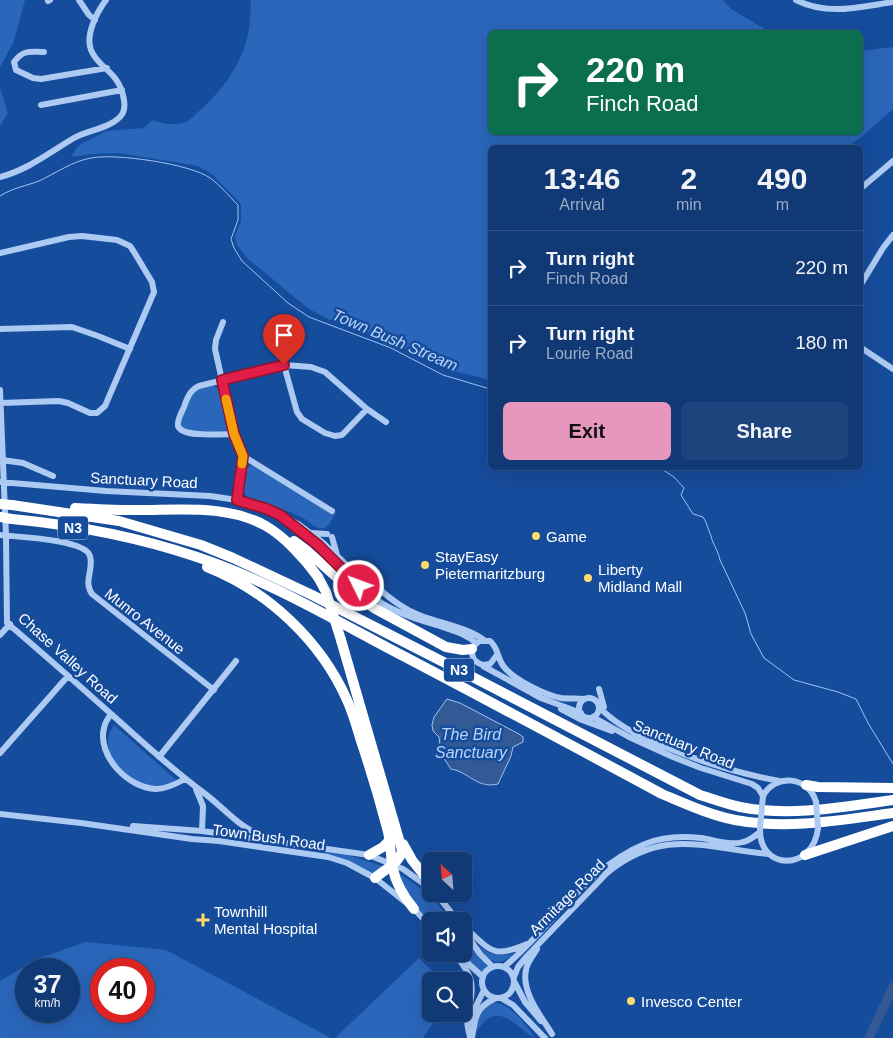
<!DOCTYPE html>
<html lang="en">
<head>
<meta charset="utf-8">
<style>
  body { margin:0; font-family:Helvetica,sans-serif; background:#1e447d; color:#f1f3f6; height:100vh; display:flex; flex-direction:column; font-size:19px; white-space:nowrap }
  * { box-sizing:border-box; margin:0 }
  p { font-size:16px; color:#9cacc5 }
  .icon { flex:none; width:28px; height:28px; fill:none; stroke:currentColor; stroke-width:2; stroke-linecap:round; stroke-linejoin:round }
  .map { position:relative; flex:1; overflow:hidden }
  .panel { position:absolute; left:488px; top:145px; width:375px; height:325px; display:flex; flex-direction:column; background:#103975; border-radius:8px; box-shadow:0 5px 20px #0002,0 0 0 1px #305387 }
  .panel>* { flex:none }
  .top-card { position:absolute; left:488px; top:30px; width:375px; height:105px; border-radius:8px; box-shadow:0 5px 20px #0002,0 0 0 1px #305387; background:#0b6e4f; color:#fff; overflow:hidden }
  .needle { width:32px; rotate:334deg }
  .controls { position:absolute; left:422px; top:852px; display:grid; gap:10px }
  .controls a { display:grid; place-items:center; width:50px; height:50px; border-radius:8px; background:#103975; box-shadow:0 5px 20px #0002,0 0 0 1px #305387; font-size:25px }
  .speed { position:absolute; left:15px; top:958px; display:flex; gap:10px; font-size:25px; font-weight:700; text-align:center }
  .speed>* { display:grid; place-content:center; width:65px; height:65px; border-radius:50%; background:#103975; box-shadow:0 5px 20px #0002,0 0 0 1px #305387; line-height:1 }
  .speed small { font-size:12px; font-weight:400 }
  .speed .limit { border:8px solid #d22; background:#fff; color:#111 }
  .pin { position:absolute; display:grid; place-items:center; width:42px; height:42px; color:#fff; margin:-51px -21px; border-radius:50% 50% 50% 0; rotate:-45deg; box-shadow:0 0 5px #0007 }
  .pin .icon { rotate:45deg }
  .me { position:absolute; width:55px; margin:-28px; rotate:312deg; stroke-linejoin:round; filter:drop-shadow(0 0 4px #0008) }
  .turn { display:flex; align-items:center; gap:18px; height:105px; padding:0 15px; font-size:22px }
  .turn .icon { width:65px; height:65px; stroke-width:2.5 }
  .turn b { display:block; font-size:35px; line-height:42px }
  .eta { display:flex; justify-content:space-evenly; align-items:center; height:85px; text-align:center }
  .eta b { font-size:30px; font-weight:600; line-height:35px }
  .cta { display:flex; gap:10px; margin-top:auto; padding:10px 15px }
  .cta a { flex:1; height:58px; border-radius:8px; background:#e797bd; color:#111; font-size:20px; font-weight:600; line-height:58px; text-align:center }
  .cta a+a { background:#1e447d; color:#f1f3f6 }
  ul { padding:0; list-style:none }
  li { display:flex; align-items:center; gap:15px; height:75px; padding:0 15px; border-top:1px solid #305387 }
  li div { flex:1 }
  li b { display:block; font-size:19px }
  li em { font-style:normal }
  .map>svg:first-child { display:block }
</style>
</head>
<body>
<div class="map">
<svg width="893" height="1038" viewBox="0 0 893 1038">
  <rect width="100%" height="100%" fill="#164c9c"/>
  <path fill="#2a66ba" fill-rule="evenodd" d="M 0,0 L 25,0 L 14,41 L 0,67 Z
    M 250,0 L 723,0 L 731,9 L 770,32 L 490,32 L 490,132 L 860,132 L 860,51 L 893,47 L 893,109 L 859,139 L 846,147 L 490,148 L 490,380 L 454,371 L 374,335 L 328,319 L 309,309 L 247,258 L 237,245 L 235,236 L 241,221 L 241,204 L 213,175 L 198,166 L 119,153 L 91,154 L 71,157 L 78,146 L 106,131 L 144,128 L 152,120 C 163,123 174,127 186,122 C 190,120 195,115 198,112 C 225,89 248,56 250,19 C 250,13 252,6 250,0 Z
    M 0,88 L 8,113 L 0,126 Z
    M 214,386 L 219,390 L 228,428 L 224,433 L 183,431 L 179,421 L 194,390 Z
    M 253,465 L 336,512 C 333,517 330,526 324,528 C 316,530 309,521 303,518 C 286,509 266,504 247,497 L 242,489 L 245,468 Z
    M 114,725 L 176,780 C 144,802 90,759 114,725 Z
    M 300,848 L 348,855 L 385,867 L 375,875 L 338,858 Z
    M 394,871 C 417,883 436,901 452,921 L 431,921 L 431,925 L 405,897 Z
    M 464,937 L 487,966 L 481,973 L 462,954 L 464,954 Z
    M 86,942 L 166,950 L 331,1038 L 0,1038 L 0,981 L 37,959 ZM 26,969 L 69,969 L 69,1011 L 26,1011 ZM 101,969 L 144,969 L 144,1011 L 101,1011 Z
    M 476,944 C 488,954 499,958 514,953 C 497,971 487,959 476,944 Z
    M 419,958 L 442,981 L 431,981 L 431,1014 L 439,1014 L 423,1038 L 335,1038 Z
    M 490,1003 C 509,1000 525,1024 535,1038 C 519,1030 501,1003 483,1023 C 479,1027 477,1032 473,1036 L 477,1015 Z"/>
  <path fill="#345a95" stroke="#9fc4f5" d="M 447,699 L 460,703 L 519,734 L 523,737 L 523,742 L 513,747 L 511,756 L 498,784 C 477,789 469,772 451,769 L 441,754 L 439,737 L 433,731 L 432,725 L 434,717 Z"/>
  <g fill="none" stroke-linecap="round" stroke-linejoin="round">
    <path stroke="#9fc4f5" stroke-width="1" d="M 0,196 C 12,188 26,186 39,181 C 56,173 73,161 91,158 C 115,153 191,164 210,178 C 220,185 229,196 238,205 L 238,220 L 231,239 L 234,248 L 242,261 L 288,303 L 309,317 L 391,348 L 443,375 L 490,389
      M 660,468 L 674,477 L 684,488 L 681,495 L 693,514 L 703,517 C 707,523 708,529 711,536 C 713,545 718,550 720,560 L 745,613 L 751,634 L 764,658 L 794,680 L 838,692 L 856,699 L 868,723 L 893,764"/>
    <path stroke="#345a95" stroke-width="9" d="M 869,1038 L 893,987"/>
    <path stroke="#adcaf3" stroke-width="6" d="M 79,0 L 89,15 L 95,20
      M 796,0 C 828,16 859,7 893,2
      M 48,1 L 50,0
      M 44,52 C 30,52 24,49 14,62 L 16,70 L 33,78 L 41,79 L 107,68
      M 41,105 L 122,90
      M 0,177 C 28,170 50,152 74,138 C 88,130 108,129 120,117 C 125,112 125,106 124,100 C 119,70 99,70 91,50 C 85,35 97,12 106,0
      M 860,189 L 893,161
      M 0,253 L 69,237 L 82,236 L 117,240 L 130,246 L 134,252 L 152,282 L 154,292 L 105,406 L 97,413 L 90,413 L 68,403 L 59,401 L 1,403
      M 860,286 L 883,248 L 893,235
      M 223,322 L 216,340 L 215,349 L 234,434 L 243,456 L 237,500
      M 0,329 L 72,327 L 98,336 L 130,349
      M 860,347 L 893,369
      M 284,365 L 297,412 L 302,419 L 325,433 L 335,436 L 342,435 L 367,409
      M 0,390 L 6,536 L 7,623 C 45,655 82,688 119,721 C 147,746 174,771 204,793 C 229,812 237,827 269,839
      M 234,434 C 223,434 182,438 178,426 C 177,420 181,413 184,407 C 187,398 190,390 199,386 L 284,365 L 311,367 L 325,372 L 367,409 L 386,422
      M 243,456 L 332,511
      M 2,460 L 23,463 L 53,476
      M 0,482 L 106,491 L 210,496 L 237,500 L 267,509 L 298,524 L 322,542 L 350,568 L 362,576
      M 311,533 L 327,534
      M 305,534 L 323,550 L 346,575 L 359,583
      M 0,535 C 16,537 85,539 90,556 C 94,570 83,581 92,594 L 214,690
      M 332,537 L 337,555
      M359 583a9 9 0 1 1 18 0a9 9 0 1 1-18 0Z
      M 377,587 C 389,598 403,609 419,615 C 441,624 464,626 484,640
      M 367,592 C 386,610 413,618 437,625 C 451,630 465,633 476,643
      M 0,635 L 10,624
      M 497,655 L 490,664 L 483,665 C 470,661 468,648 480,641 L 490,641 C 499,648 497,660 505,668 C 515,680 545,695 561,698 C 569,699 577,698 585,699
      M 483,666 L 541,698 L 581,713
      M 599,689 L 604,707
      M579 708a10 10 0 1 1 20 0a10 10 0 1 1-20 0Z
      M 599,707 C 616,725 638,736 661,745 C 700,762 737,773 779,781
      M 561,709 L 582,720 L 612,731
      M 111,714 C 108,718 105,722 104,728 C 97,756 128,788 156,789 C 166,789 176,784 185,779
      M 593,717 L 629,737 L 673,757 L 701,768 L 752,784 L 758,788 L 763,796 C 775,773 809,776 816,802
      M 0,753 L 68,676
      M 159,757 L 236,661
      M 196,789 L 203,806 L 202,831
      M 0,814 L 81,823 L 192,839 L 219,841 L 328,857 L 347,863 L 375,878 L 414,909 L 431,927
      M 133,826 L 202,831 L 369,855 L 403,869 L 431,889
      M 760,829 C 759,871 813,872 818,828
      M 437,895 L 458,921
      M 464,927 C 491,949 490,960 527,944
      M 464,931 L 480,954 L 493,967
      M 537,949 C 533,956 527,962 526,970 C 521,992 541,1016 552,1034
      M 455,954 C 460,961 467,969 470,978 C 474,990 470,1001 468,1013 C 466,1021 468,1029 470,1037
      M 462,958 L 483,977
      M482 982a16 16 0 1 1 32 0a16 16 0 1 1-32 0Z
      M 504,967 C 551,928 587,867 645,844 C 662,837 683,836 701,838 C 715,840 730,846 743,842 C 749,841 755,836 760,832
      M 514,977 L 518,967 L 527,956 L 607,873 C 663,827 705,848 769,854
      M 515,983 L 525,1002 L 541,1021
      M 501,998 L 513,1005 L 545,1038
      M 470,1022 L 473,1012 L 484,990
      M 472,1038 C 475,1017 476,1007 496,998"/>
    <path stroke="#fff" stroke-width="10" d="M 12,505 L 119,521 L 201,545 L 233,558 L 312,595 L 461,671 L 700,795 C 713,799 726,804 740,807 C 790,817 843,807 893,800
      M 75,508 C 93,509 111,510 129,510 C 174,511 225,503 266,526 C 285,537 305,559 318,577
      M 12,519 C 74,525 138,537 197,557 C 264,579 326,615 388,648 C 480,696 571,745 662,794 C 686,804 710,815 735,820 C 787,830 841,820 893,813
      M 294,541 L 305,549 L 361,599 L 374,608 L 446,647 L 463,650 L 472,649
      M 207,567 C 268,591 321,641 347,700 C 354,715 358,732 363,747 C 372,774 380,801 387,828 C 391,841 390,855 393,869 C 396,885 404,897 414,909
      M 341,640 L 402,850 C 401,862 384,870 375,878
      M 806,785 L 818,787 L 893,788
      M 403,844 L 412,860 L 431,884
      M 369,855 L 383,847 L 390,840
      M 805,855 L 893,826
      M 438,894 L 439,896"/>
    <path stroke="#adcaf3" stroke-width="6" d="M 816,802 L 818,828
      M 760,828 L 763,796"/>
    <path stroke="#fff" stroke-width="10" d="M 0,504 L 12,505
      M 0,517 L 12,519
      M 318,577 L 326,592 L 341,640"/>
  </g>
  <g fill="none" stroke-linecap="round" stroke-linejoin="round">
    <g stroke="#92132f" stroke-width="12">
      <path id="route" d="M 284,365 L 222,380 L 234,434 L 243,456 L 237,500 L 267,509 L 280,515 L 318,545 L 359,586"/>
    </g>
    <use href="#route" stroke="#e11d48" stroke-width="9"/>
    <path stroke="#f59e0b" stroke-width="9" d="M 226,399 L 234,434 L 243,456 L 242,464"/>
  </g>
  <g fill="#ffda6e" stroke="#164c9c" stroke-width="2">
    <circle cx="536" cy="536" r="5"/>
    <circle cx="425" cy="565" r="5"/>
    <circle cx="588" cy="578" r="5"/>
    <path d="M200.5 912.5h5v5h5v5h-5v5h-5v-5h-5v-5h5z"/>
    <circle cx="631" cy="1001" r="5"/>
  </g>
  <g text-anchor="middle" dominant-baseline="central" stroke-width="5" stroke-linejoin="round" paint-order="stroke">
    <g fill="#164c9c" stroke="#b9c9e1" stroke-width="1">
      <rect x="58" y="516.5" width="30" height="23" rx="4"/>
      <rect x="444" y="658.5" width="30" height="23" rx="4"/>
    </g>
    <g font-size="14" font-weight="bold" fill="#fff">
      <text x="73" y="528">N3</text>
      <text x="459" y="670">N3</text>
    </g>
    <g font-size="15" fill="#fff" stroke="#164c9c">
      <text transform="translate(144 480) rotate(3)">Sanctuary Road</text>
      <text transform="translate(145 621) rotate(38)">Munro Avenue</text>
      <text transform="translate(68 658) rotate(42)">Chase Valley Road</text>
      <text transform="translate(684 744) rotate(22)">Sanctuary Road</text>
      <text transform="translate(269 837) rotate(8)">Town Bush Road</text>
      <text transform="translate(567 897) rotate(-45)">Armitage Road</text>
    </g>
    <g font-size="15" fill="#fff" stroke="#164c9c" text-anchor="start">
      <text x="546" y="536">Game</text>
      <text x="435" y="556">StayEasy<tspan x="435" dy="17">Pietermaritzburg</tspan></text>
      <text x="598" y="569">Liberty<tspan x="598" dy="17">Midland Mall</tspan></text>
      <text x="214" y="911">Townhill<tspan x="214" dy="17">Mental Hospital</tspan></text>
      <text x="641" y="1001">Invesco Center</text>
    </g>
    <g font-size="16" font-style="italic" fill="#b9d4f9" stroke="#164c9c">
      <text transform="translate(395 340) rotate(23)">Town Bush Stream</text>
      <text x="471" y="734">The Bird<tspan x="471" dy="18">Sanctuary</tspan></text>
    </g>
  </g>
</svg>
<div class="controls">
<a><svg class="needle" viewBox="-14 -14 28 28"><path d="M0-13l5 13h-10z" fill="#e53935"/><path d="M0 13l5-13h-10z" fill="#9cacc5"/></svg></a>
<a><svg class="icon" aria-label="sound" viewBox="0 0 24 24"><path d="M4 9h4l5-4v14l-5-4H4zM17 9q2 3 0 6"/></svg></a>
<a><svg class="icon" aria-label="search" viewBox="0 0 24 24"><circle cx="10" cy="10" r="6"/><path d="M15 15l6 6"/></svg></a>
</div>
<div class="speed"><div>37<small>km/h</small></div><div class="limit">40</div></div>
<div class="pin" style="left:284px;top:365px;background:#d93025"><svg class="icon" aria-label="arrive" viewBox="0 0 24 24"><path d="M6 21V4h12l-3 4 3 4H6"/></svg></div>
<svg class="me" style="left:359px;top:586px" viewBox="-20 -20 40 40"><circle r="17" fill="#e11d48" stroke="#fff" stroke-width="3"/><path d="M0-11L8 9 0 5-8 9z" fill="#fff"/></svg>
<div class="top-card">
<div class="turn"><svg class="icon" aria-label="right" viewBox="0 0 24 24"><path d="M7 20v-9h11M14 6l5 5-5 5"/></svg><div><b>220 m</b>Finch Road</div></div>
</div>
<section class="panel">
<div class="eta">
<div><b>13:46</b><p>Arrival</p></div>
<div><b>2</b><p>min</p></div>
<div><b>490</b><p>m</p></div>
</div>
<ul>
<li><svg class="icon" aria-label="right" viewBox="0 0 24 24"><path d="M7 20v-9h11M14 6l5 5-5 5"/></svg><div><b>Turn right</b><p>Finch Road</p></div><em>220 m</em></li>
<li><svg class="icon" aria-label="right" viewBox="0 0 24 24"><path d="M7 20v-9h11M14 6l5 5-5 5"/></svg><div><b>Turn right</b><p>Lourie Road</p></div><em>180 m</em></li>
</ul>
<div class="cta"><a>Exit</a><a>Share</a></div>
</section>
</div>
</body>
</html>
